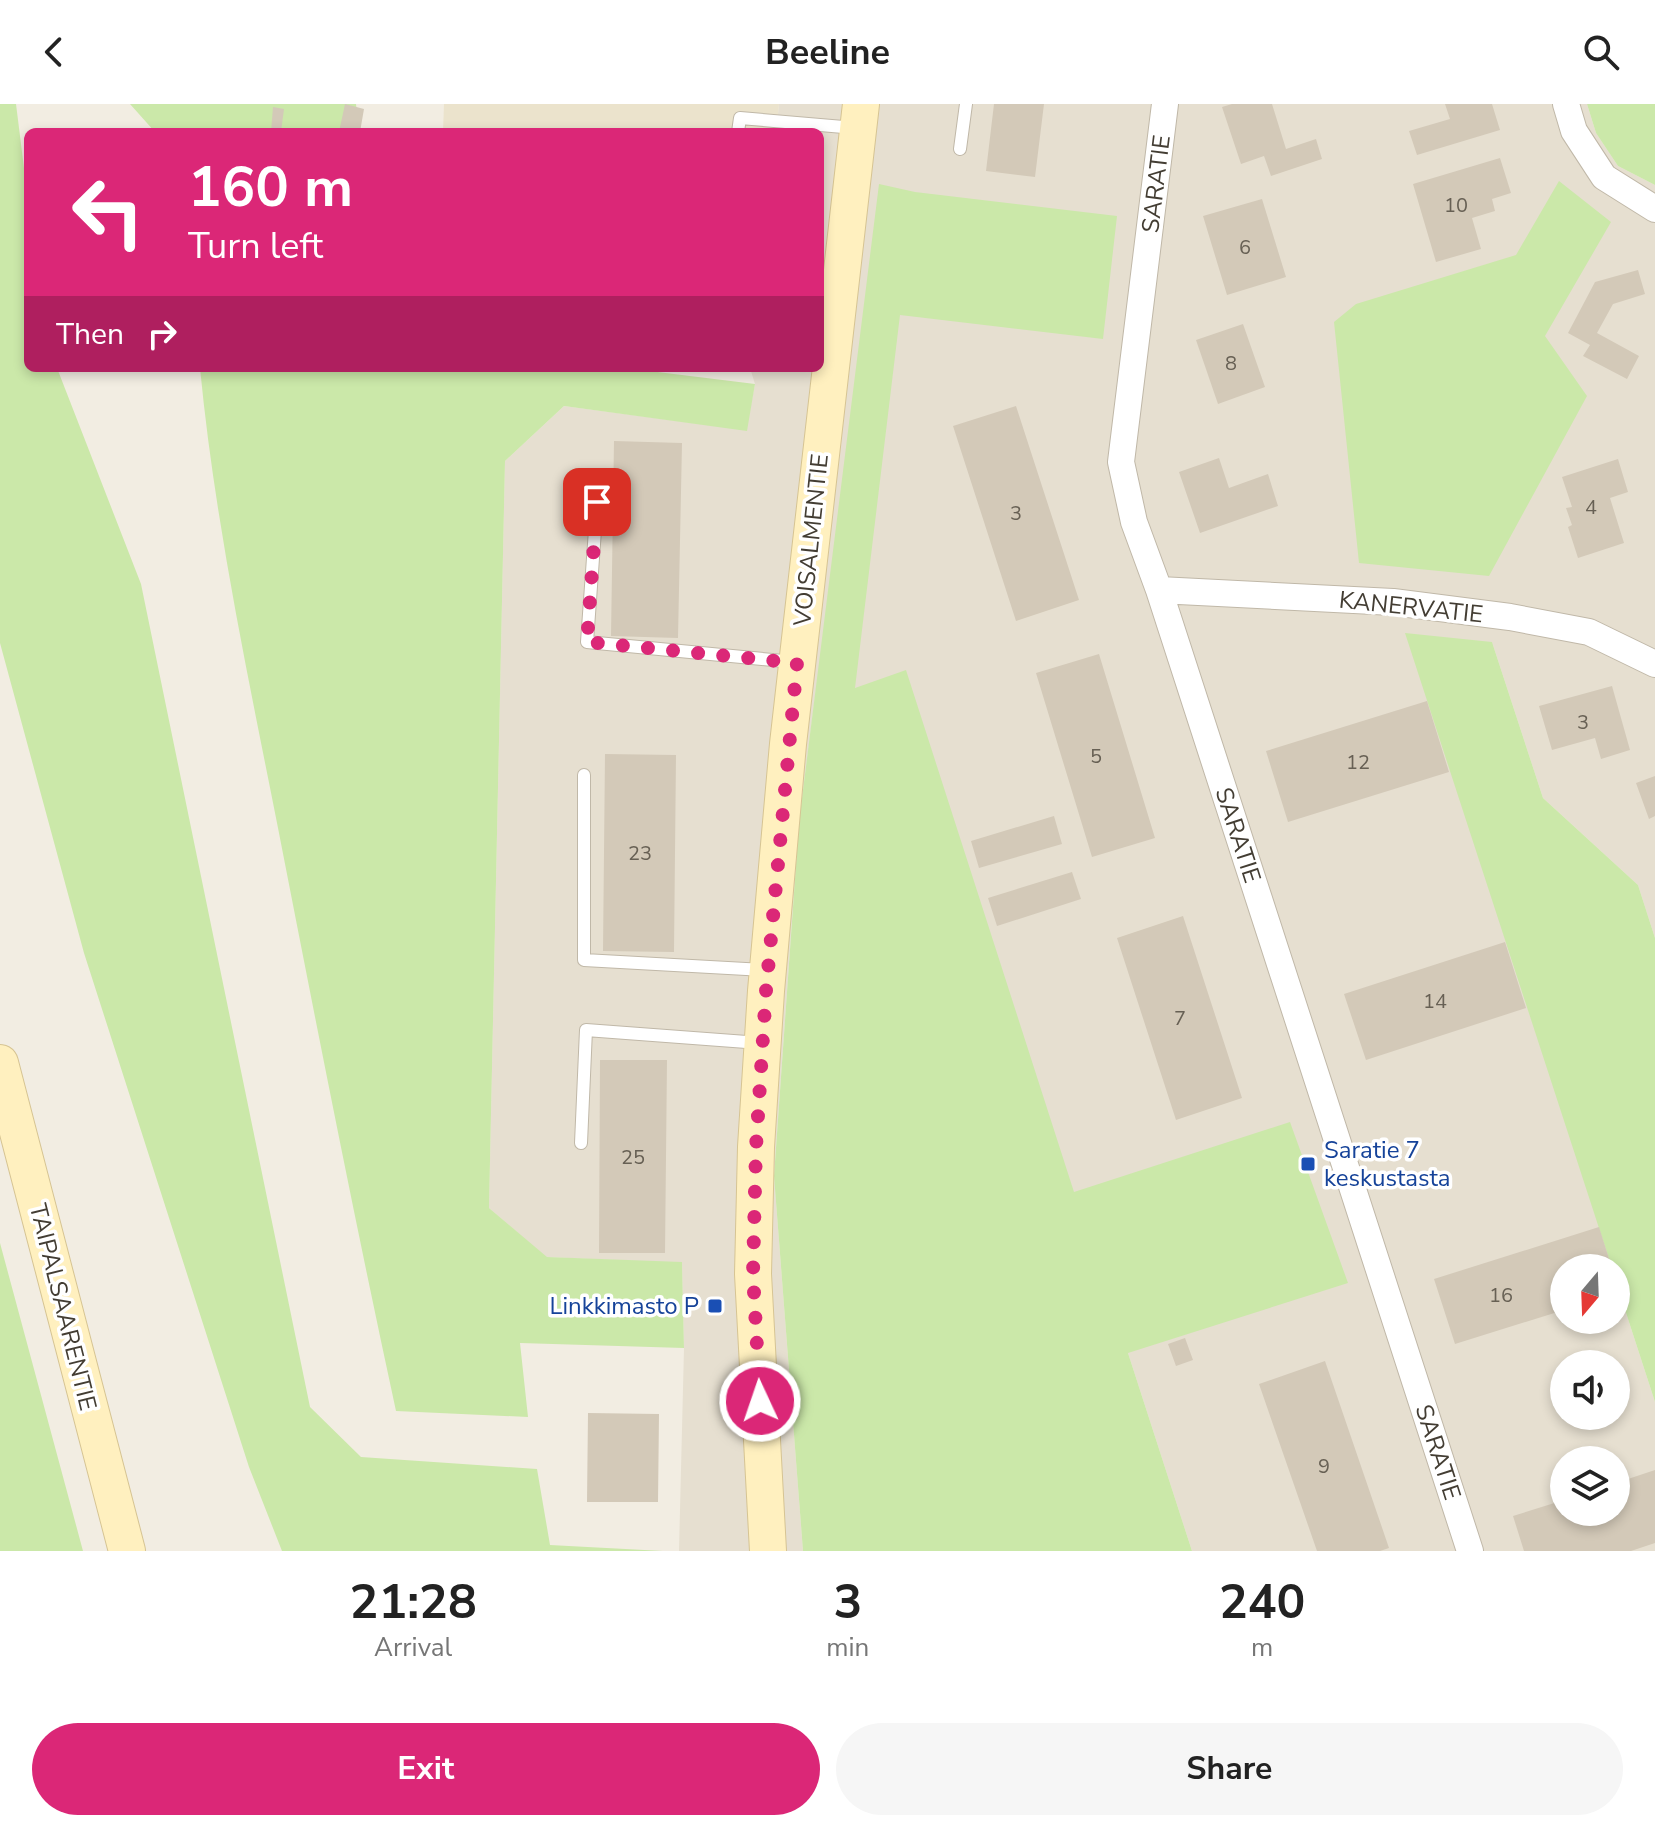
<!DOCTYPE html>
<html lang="en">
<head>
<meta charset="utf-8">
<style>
  body { margin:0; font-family:"Nunito Sans",sans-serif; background:#f6f6f6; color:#222; height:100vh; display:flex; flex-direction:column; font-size:30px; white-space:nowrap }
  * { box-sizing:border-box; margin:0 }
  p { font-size:26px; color:#767676 }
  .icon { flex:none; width:44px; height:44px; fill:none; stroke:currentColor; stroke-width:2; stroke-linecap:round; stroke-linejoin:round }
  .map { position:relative; height:1447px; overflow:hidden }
  .details { display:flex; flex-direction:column; background:#fff; flex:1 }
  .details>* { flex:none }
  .banner { position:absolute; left:24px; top:24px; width:800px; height:244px; border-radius:12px; box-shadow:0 4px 12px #0003; background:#db2777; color:#fff; overflow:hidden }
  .needle { width:52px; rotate:199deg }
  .buttons { position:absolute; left:1550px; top:1150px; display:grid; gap:16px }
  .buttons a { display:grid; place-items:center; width:80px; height:80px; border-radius:50%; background:#fff; box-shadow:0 4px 12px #0003; font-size:40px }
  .pin { position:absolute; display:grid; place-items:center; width:68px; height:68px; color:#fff; margin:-34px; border-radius:16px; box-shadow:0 4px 12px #0006 }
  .me { position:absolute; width:88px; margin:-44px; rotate:357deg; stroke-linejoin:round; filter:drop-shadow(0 0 6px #0008) }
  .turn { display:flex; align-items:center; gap:28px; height:168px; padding:0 32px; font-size:36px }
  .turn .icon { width:104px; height:104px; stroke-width:2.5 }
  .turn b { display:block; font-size:56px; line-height:68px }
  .then { display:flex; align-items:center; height:76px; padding:0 32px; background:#0003; gap:16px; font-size:30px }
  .eta { display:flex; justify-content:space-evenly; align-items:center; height:136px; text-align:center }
  .eta b { font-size:48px; font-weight:700; line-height:56px }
  .primary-button { display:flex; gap:16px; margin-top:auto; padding:16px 32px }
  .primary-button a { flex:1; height:92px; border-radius:48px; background:#db2777; color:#fff; font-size:32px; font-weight:700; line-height:92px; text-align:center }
  .primary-button a+a { background:#f6f6f6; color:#222 }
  header { display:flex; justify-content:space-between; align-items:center; height:104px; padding:0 32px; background:#fff; font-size:36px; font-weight:700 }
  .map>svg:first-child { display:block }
</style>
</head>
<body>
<header><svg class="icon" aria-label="back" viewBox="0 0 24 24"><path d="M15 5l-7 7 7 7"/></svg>Beeline<svg class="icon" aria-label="search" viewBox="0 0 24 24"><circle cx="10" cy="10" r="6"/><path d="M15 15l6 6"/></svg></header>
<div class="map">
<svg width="1655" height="1447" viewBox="0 0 1655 1447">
  <rect width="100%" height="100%" fill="#f2ede2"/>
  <path fill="#e6dfd0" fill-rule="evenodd" d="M 779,0 L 1587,0 L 1596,29 L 1618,62 L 1655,81 L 1655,834 L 1638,781 L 1543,694 L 1492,538 L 1612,1164 L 1564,1164 L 1564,1216 L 1616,1216 L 1616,1178 L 1655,1298 L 1655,1447 L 1192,1447 L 1128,1249 L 855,585 L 816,586 L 799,718 L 774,1072 L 803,1447 L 679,1447 L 684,1244 L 682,1159 L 546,1153 L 489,1104 L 505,357 L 564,302 L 746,326 L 755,280 L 750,264 L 820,264 L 820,28 L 776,28 ZM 1564,1260 L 1616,1260 L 1616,1312 L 1564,1312 ZM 1564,1356 L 1616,1356 L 1616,1408 L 1564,1408 Z"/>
  <path fill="#ebe3cc" d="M 444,0 L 779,0 L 776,28 L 443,28 Z"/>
  <path fill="#cbe8a9" d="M 0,0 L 16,0 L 28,96 L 28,264 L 57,264 L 141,480 L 310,1303 L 361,1353 L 537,1365 L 550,1441 L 663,1447 L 282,1447 L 249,1363 L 84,849 L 0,539 Z
    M 130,0 L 356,0 L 359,28 L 155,28 Z
    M 1587,0 L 1655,0 L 1655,81 L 1618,62 L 1596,29 Z
    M 1559,77 L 1611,118 L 1545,232 L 1587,292 L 1489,472 L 1359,459 L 1334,218 L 1356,200 L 1516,151 Z
    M 879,80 L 915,88 L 1117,112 L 1103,235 L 900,211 L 855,584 L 906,566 L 1074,1088 L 1290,1018 L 1348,1179 L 1128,1249 L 1192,1447 L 803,1447 L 774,1072 L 799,718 Z
    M 200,264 L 625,264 L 755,280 L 747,327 L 564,302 L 505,357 L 489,1104 L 547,1153 L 682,1158 L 684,1244 L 520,1239 L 528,1313 L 396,1307 C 354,1113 316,919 278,724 C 248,572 215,419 200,264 Z
    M 1405,529 L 1492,538 L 1543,694 L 1638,781 L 1655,834 L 1655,1298 L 1616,1178 L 1616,1164 L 1612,1164 Z
    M 0,1139 L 83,1447 L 0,1447 Z"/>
  <path fill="#d3c9b8" d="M 345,0 L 364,5 L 360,28 L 339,28 Z
    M 994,0 L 1044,0 L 1035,73 L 986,67 Z
    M 1232,0 L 1272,0 L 1286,45 L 1316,35 L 1322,55 L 1271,72 L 1264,52 L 1241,60 L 1222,3 Z
    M 1445,0 L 1492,0 L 1500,26 L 1417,51 L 1409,27 L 1450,15 Z
    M 273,3 L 284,5 L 281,28 L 271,28 Z
    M 1500,54 L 1511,89 L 1492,95 L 1495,107 L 1472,114 L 1481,145 L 1436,158 L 1413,80 Z
    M 1262,95 L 1286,173 L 1227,191 L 1203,112 Z
    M 1638,166 L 1645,190 L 1613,200 L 1597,229 L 1639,252 L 1627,275 L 1583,252 L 1590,241 L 1568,229 L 1595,178 Z
    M 1243,220 L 1265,283 L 1218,300 L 1196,236 Z
    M 1016,302 L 1079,496 L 1016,517 L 953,322 Z
    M 614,337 L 682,339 L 678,534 L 611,532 Z
    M 1219,354 L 1229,384 L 1268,370 L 1278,402 L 1200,429 L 1179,368 Z
    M 1618,355 L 1628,388 L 1610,394 L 1624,439 L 1578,454 L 1568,423 L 1572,421 L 1566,404 L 1572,403 L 1562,373 Z
    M 1099,550 L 1155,734 L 1092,753 L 1036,569 Z
    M 1612,582 L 1630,646 L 1601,655 L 1595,634 L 1552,646 L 1539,602 Z
    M 1427,597 L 1449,668 L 1288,718 L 1266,647 Z
    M 605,650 L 676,651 L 674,848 L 603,847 Z
    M 1655,672 L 1655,712 L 1649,715 L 1636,679 Z
    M 1054,712 L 1062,740 L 979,764 L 971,737 Z
    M 1072,768 L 1081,795 L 997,822 L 988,794 Z
    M 1183,812 L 1242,994 L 1176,1016 L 1117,834 Z
    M 1505,838 L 1526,904 L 1366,956 L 1344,890 Z
    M 600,956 L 667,956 L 665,1149 L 599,1149 Z
    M 1599,1123 L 1612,1164 L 1564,1164 L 1564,1206 L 1455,1240 L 1434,1175 Z
    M 1185,1234 L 1193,1256 L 1176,1262 L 1168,1240 Z
    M 1325,1257 L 1389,1444 L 1380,1447 L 1317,1447 L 1259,1280 Z
    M 588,1309 L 659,1310 L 658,1398 L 587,1398 Z
    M 1655,1366 L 1655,1439 L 1631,1447 L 1524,1447 L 1513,1412 L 1564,1396 L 1564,1408 L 1616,1408 L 1616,1379 Z"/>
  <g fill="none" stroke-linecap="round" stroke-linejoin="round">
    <g stroke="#c0b8a8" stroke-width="14">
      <path id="lane" d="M 738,28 L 740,14 L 855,24
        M 960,45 L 966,0
        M 597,398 L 587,538 L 794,558
        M 584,671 L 584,856 L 765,866
        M 581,1039 L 586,926 L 760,939"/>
    </g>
    <g stroke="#c0b8a8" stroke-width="28">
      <path id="street" d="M 1165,0 L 1121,358 L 1134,418 L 1159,486 L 1470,1447
        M 1566,0 L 1574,27 L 1604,73 L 1655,105
        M 1159,486 L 1393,498 L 1510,513 L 1589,528 L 1655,560"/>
    </g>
    <g stroke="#d6c493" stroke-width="38">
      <path id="secondary" d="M 0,959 L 127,1447
        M 768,1447 L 753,1170 L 756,1043 L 766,887 L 788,640 L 861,0"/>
    </g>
    <use href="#lane" stroke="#fff" stroke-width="12"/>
    <use href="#street" stroke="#fff" stroke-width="26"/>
    <use href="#secondary" stroke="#fff0bf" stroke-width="36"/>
  </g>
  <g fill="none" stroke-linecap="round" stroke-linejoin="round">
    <path stroke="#db2777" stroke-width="14" stroke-dasharray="0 25.2" d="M 597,398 L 587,538 L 797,559 L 766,887 L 756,1043 L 753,1170 L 760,1297"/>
  </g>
  <g fill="#1a4fb4" stroke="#fff" stroke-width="3">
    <rect x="1300" y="1052" width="16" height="16" rx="4"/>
    <rect x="707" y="1194" width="16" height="16" rx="4"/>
  </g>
  <g text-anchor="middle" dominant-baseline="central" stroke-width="7" stroke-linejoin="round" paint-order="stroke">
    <g font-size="20" fill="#676054">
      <text x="1456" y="101">10</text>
      <text x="1245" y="143">6</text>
      <text x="1231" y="259">8</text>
      <text x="1591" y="403">4</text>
      <text x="1016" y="409">3</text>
      <text x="1583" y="618">3</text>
      <text x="1096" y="652">5</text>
      <text x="1358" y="658">12</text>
      <text x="640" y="749">23</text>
      <text x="1435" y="897">14</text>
      <text x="1180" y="914">7</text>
      <text x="633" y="1053">25</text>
      <text x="1501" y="1191">16</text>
      <text x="1324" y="1362">9</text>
    </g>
    <g font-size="24" fill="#433d33" stroke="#fff">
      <text transform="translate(1156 80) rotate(-83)">SARATIE</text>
      <text transform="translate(811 436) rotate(-84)">VOISALMENTIE</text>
      <text transform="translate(1411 503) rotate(6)">KANERVATIE</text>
      <text transform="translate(1238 731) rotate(72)">SARATIE</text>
      <text transform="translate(63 1203) rotate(76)">TAIPALSAARENTIE</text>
      <text transform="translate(1438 1348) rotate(72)">SARATIE</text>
    </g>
    <g font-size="24" fill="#164399" stroke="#fff" text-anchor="start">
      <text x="1324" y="1046">Saratie 7<tspan x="1324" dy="28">keskustasta</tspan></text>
      <text x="699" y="1202" text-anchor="end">Linkkimasto P</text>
    </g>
  </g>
</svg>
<div class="buttons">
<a><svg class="needle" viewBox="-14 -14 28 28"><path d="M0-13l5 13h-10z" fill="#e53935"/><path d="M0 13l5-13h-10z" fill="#767676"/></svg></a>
<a><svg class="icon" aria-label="sound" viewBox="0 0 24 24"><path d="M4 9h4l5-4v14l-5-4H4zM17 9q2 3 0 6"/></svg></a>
<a><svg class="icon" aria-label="layers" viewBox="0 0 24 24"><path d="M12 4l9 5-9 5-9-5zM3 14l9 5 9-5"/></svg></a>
</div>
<div class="pin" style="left:597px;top:398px;background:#d93025"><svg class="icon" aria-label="arrive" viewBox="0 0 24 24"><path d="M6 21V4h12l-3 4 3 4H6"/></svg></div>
<svg class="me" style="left:760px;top:1297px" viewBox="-20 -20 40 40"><circle r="17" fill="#db2777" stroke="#fff" stroke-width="3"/><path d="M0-11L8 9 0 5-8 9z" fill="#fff"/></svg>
<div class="banner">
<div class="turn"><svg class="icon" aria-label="left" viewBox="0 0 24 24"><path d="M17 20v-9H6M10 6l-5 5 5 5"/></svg><div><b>160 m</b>Turn left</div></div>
<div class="then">Then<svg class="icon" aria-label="right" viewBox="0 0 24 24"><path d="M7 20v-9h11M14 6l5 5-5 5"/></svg></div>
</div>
</div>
<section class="details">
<div class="eta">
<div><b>21:28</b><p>Arrival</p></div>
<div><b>3</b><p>min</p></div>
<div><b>240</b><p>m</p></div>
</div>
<div class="primary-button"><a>Exit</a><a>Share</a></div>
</section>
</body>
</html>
